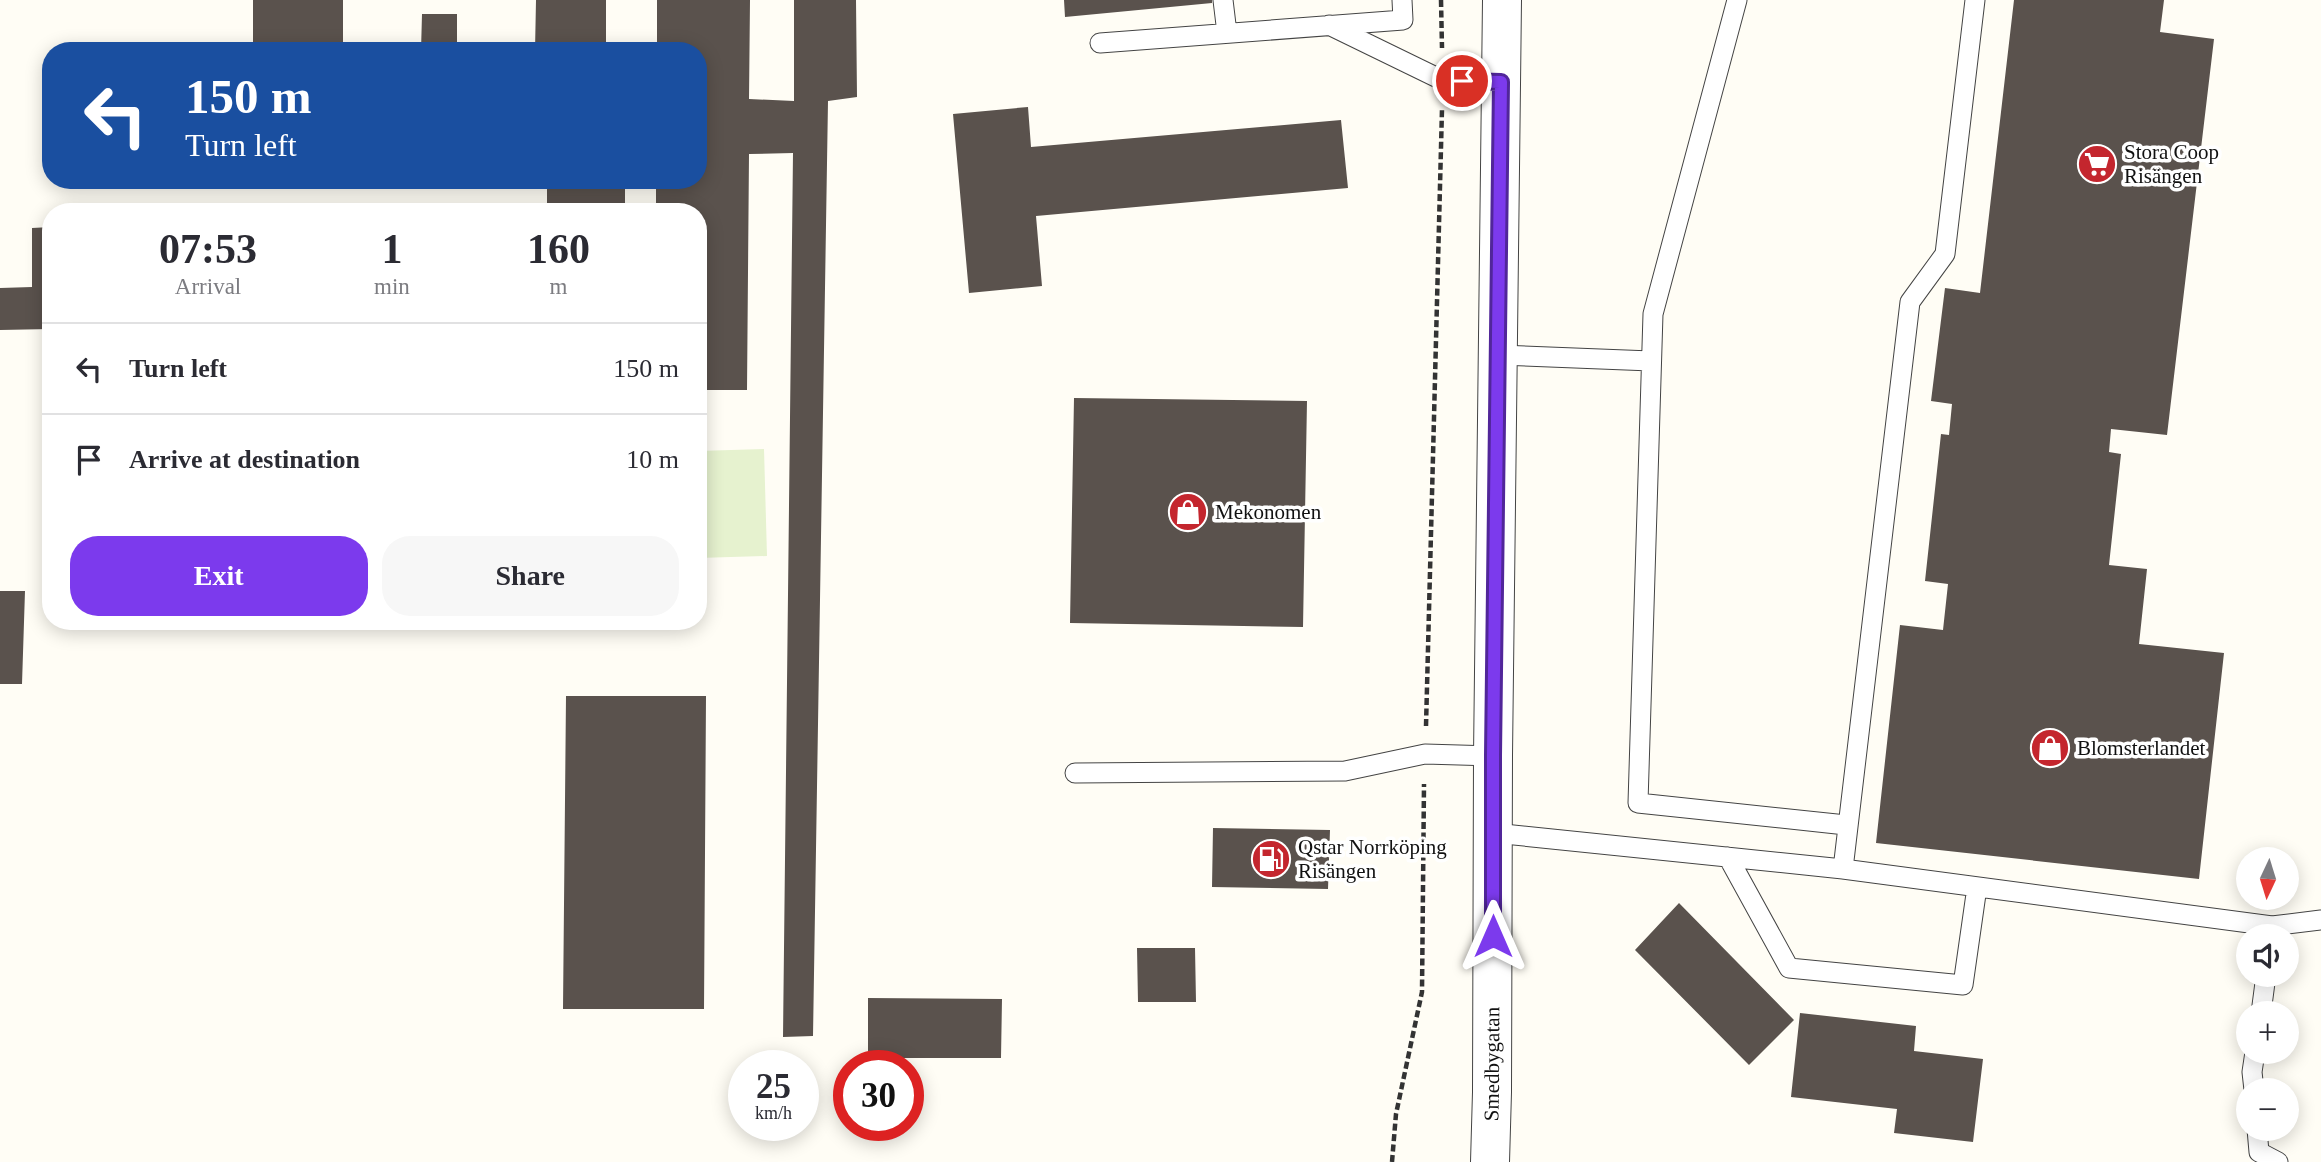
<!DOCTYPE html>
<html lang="en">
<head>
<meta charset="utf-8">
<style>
  body { margin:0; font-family:"Times New Roman",serif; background:#f7f7f7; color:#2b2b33; height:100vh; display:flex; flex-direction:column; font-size:26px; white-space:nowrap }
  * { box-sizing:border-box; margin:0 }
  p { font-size:23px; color:#7c7c81 }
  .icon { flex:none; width:38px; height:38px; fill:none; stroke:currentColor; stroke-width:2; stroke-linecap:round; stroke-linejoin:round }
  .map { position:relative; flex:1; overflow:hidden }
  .details { position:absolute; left:42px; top:203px; width:665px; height:427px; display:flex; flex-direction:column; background:#fff; border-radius:28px; box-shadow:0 4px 18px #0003 }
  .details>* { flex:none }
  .banner { position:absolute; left:42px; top:42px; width:665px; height:147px; border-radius:28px; box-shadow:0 4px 18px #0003; background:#1a4fa0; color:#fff; overflow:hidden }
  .needle { width:46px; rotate:184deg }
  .fabs { position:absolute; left:2236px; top:847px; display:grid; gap:14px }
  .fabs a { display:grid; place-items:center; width:63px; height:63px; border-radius:50%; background:#fff; box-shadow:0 4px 18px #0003; font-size:35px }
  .speed { position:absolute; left:728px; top:1050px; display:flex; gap:14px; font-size:35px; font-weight:700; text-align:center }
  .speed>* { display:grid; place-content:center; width:91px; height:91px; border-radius:50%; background:#fff; box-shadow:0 4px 18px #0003; line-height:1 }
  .speed small { font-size:18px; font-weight:400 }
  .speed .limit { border:10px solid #d22; background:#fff; color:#111 }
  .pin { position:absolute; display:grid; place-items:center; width:60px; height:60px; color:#fff; margin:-30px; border:4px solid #fff; border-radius:50%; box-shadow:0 2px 7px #0007 }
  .me { position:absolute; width:77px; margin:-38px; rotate:0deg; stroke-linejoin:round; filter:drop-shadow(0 0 5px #0008) }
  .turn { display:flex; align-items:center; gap:24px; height:147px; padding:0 28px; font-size:32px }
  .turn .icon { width:91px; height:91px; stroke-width:2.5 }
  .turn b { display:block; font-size:49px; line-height:60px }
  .eta { display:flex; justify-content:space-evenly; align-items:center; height:119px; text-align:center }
  .eta b { font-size:42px; font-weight:800; line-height:49px }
  .button { display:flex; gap:14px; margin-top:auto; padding:14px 28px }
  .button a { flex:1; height:80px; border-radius:28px; background:#7c3aed; color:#fff; font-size:28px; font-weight:800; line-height:80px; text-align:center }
  .button a+a { background:#f7f7f7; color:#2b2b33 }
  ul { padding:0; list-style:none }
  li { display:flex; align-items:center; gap:21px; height:91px; padding:0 28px; border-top:2px solid #e1e1e2 }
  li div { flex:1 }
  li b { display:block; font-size:26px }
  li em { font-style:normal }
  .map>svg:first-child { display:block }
</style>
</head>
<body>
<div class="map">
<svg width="2321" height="1162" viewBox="0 0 2321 1162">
  <rect width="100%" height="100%" fill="#fffdf5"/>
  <path fill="#e6f2cf" d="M 764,449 L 767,556 L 698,558 L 698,451 Z"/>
  <path fill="#5a524d" d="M 253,0 L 343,0 L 343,51 L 253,51 Z
    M 536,0 L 606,0 L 606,51 L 535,51 Z
    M 657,0 L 750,0 L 749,99 L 794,101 L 794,0 L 856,0 L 857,97 L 828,101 L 813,1036 L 783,1037 L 793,153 L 749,154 L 747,390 L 698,390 L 698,212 L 656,212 L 656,180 L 698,180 L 698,51 L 657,51 Z
    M 1064,0 L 1212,0 L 1212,3 L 1065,17 Z
    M 2014,0 L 2164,0 L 2160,32 L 2214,39 L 2167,435 L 2111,429 L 2109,452 L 2121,454 L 2109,565 L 2147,569 L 2139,644 L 2224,653 L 2199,879 L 1876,843 L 1900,625 L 1943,630 L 1948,584 L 1925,581 L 1941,434 L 1949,435 L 1952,404 L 1931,401 L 1945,288 L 1980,293 Z
    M 422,14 L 457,14 L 457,51 L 421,51 Z
    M 1028,107 L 1031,147 L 1341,120 L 1348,188 L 1036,216 L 1042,286 L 969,293 L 953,114 Z
    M 547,180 L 625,180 L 625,212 L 547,212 Z
    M 51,227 L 51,329 L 0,330 L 0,288 L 32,287 L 32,228 Z
    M 1074,398 L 1307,401 L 1303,627 L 1070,623 Z
    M 0,591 L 25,591 L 22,684 L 0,684 Z
    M 566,696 L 706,696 L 704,1009 L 563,1009 Z
    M 1213,828 L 1330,830 L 1328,889 L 1212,887 Z
    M 1679,903 L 1794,1020 L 1749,1065 L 1635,950 Z
    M 1137,948 L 1195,948 L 1196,1002 L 1138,1002 Z
    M 868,998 L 1002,999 L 1001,1058 L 868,1058 Z
    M 1800,1013 L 1916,1026 L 1914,1051 L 1983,1059 L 1973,1142 L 1894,1133 L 1897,1109 L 1791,1097 Z"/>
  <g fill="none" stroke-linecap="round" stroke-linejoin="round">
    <g stroke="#444" stroke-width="21">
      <path id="service" d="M 1223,0 L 1227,33
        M 1737,0 L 1653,314 L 1638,803 L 1846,825
        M 1329,25 L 1442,80 L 1501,82
        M 1100,43 L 1403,20 L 1402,0
        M 1499,355 L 1651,361
        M 1075,773 L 1345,771 L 1425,754 L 1493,756
        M 1494,833 L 1843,869 L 2272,926 L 2271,936
        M 1728,857 L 1789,968 L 1963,985 L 1977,887
        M 1843,869 L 1910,302 L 1945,254 L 1975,0
        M 2272,926 L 2321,920
        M 2261,1013 L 2266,975
        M 2254,1090 L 2252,1072 L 2255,1052
        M 2257,1129 L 2259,1152 L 2278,1162"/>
    </g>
    <g stroke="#444" stroke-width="40">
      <g id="minor">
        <path id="s1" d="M 1490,1162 L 1492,1092 L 1493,756 L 1502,0"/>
      </g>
    </g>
    <path stroke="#333" stroke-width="4.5" stroke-dasharray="7 3.5" stroke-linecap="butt" d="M 1441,0 L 1442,48
      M 1426,726 L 1442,109
      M 1392,1162 L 1396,1114 L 1422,992 L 1424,784"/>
    <use href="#service" stroke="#fff" stroke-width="19"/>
    <use href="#minor" stroke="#fff" stroke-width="38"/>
  </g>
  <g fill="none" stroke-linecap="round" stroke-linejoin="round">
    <g stroke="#51269a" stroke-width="18">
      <path id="route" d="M 1462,81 L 1501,82 L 1493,756 L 1493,936"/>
    </g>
    <use href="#route" stroke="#7c3aed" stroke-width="12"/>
  </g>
  <defs>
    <g id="supermarket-disc" transform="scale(2.0125)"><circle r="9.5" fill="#c4262e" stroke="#fff"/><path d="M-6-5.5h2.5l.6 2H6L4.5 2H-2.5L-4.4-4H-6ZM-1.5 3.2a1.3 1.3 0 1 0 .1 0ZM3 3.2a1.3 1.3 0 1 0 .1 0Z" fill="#fff"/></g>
    <g id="shop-disc" transform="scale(2.0125)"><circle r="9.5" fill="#c4262e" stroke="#fff"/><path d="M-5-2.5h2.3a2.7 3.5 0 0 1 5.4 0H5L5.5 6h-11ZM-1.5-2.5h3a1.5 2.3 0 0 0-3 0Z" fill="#fff"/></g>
    <g id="fuel-disc" transform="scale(2.0125)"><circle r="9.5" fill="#c4262e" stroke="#fff"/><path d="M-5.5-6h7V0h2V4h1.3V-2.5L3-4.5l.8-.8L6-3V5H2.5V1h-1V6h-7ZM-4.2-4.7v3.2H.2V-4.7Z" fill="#fff"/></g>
  </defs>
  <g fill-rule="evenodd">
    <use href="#supermarket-disc" x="2097" y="164"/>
    <use href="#shop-disc" x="1188" y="512"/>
    <use href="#shop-disc" x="2050" y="748"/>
    <use href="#fuel-disc" x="1271" y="859"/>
  </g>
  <g text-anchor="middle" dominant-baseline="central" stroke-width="7" stroke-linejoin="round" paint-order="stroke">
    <g font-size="21" fill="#111" stroke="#fff" text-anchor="start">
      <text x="2124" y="152">Stora Coop<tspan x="2124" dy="24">Risängen</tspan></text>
      <text x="1215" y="512">Mekonomen</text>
      <text x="2077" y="748">Blomsterlandet</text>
      <text x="1298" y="847">Qstar Norrköping<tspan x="1298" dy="24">Risängen</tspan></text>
    </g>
    <g font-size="21" fill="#111" stroke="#fff">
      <text stroke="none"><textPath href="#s1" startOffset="98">Smedbygatan</textPath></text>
    </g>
  </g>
</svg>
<div class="fabs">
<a><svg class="needle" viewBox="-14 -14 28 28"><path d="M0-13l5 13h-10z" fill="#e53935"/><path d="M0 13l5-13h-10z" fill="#7c7c81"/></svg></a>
<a><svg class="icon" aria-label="sound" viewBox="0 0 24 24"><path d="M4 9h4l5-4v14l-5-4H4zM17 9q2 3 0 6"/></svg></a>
<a>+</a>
<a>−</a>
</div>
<div class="speed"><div>25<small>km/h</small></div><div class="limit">30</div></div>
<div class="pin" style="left:1462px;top:81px;background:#d93025"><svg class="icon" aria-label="arrive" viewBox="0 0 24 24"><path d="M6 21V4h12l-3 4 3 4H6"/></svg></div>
<svg class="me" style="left:1493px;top:936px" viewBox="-20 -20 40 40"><path d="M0-17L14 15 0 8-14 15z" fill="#7c3aed" stroke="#fff" stroke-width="4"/></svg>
<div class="banner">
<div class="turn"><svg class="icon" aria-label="left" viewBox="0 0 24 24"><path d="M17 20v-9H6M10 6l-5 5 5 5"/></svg><div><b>150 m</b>Turn left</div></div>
</div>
<section class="details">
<div class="eta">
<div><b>07:53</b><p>Arrival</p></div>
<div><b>1</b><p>min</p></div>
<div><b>160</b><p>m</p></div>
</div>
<ul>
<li><svg class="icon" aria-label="left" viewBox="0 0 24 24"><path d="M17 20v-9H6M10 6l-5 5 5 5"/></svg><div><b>Turn left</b></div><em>150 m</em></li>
<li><svg class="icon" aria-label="arrive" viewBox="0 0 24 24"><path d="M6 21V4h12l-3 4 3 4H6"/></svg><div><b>Arrive at destination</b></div><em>10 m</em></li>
</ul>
<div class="button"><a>Exit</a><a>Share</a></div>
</section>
</div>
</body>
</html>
